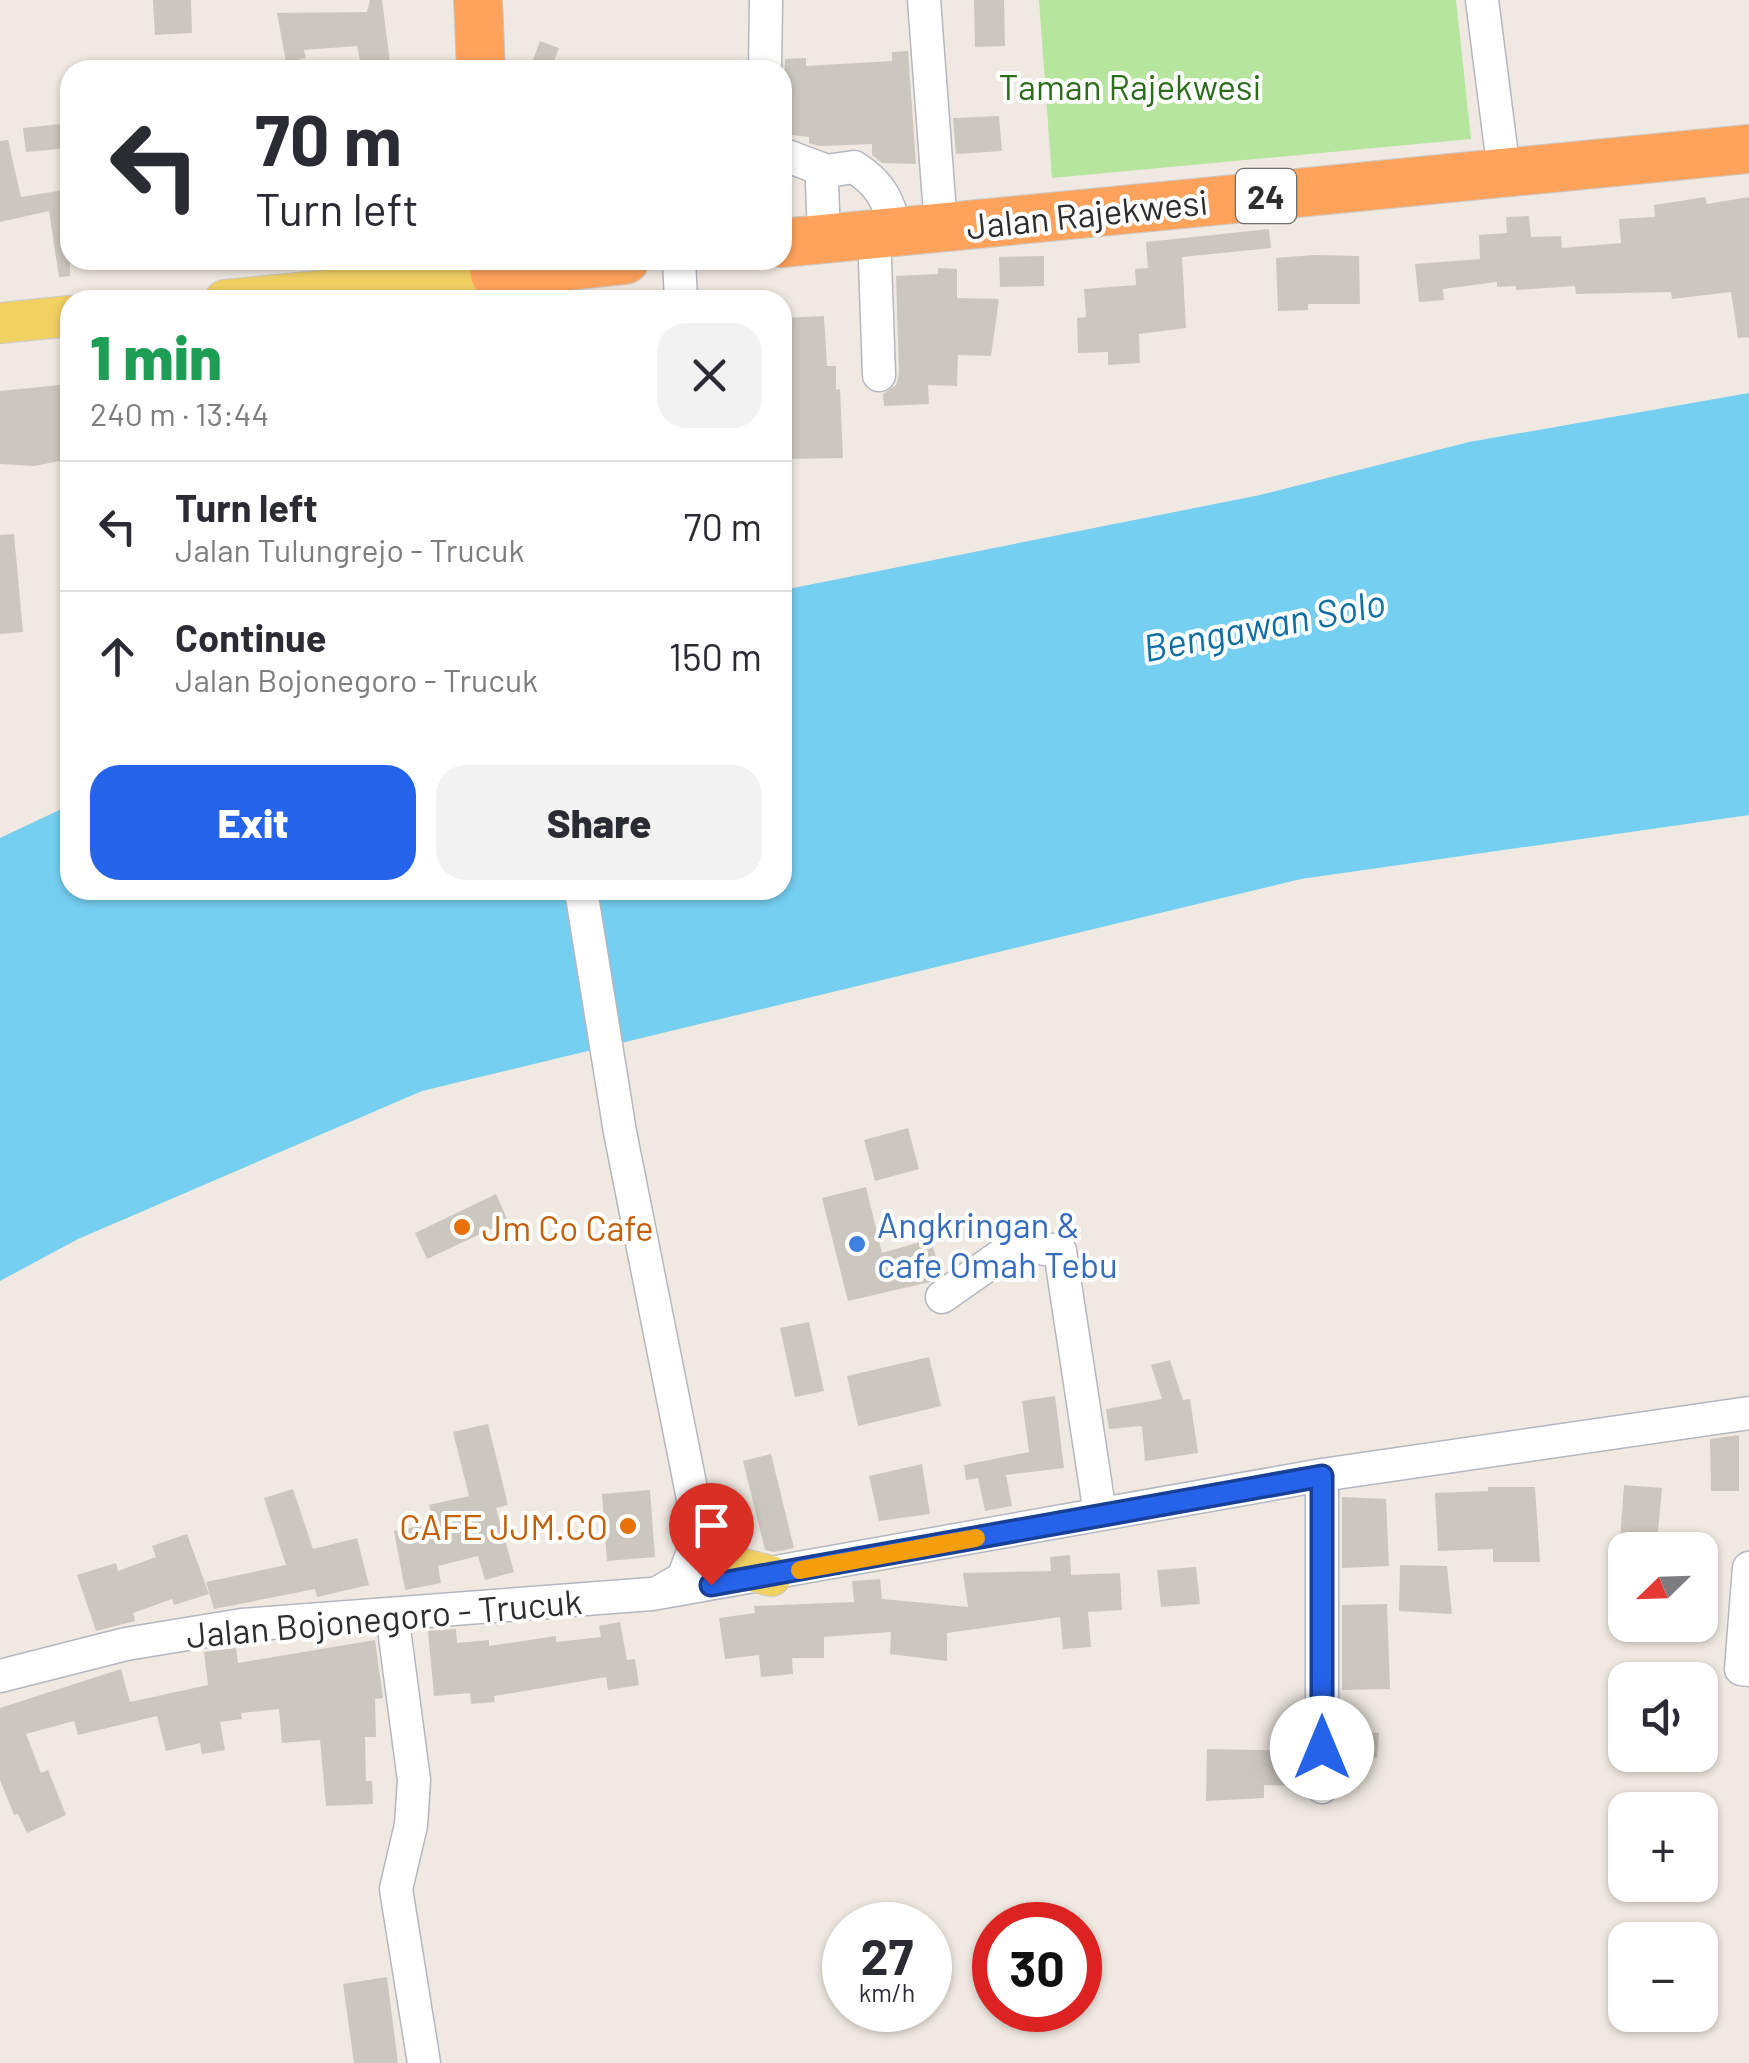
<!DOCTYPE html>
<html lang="en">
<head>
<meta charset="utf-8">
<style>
  body { margin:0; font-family:Barlow,sans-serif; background:#f2f2f3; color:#2b2b33; height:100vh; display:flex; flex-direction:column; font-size:38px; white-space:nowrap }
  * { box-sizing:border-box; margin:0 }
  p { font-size:32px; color:#7c7c81 }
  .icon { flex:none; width:55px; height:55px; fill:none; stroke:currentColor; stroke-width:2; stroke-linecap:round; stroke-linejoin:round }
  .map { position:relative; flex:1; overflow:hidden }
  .panel { position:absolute; left:60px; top:290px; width:732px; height:610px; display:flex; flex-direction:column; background:#fff; border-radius:30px; box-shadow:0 2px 8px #0004 }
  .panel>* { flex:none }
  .guide { position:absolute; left:60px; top:60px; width:732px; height:210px; border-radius:30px; box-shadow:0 2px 8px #0004; background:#fff; color:#2b2b33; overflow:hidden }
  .needle { width:65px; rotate:247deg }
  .tools { position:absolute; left:1608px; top:1532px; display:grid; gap:20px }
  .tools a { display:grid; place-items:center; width:110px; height:110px; border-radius:20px; background:#fff; box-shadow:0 2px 8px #0004; font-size:50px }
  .speed { position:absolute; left:822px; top:1902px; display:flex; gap:20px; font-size:50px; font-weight:700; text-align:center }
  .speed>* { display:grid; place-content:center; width:130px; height:130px; border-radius:50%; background:#fff; box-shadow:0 2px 8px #0004; line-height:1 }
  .speed small { font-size:25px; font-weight:400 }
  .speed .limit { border:15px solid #d22; background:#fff; color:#111 }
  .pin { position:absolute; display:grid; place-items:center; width:85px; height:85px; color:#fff; margin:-102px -42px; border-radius:50% 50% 50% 0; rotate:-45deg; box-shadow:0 0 10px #0007 }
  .pin .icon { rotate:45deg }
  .me { position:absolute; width:110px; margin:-55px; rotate:0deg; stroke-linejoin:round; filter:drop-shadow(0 0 8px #0008) }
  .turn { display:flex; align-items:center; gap:35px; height:210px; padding:0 30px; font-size:45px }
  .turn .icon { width:130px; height:130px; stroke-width:2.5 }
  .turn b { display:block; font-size:70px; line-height:85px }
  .round { display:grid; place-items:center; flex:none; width:105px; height:105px; border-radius:30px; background:#f2f2f3 }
  .overview { display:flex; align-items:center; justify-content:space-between; height:170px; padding:0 30px }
  h1 { font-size:60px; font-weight:800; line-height:75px; color:#1e9e55 }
  .button { display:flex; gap:20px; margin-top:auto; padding:20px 30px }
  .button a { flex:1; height:115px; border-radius:30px; background:#2563eb; color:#fff; font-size:40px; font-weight:800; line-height:115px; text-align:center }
  .button a+a { background:#f2f2f3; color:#2b2b33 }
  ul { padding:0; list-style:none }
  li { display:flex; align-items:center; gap:30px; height:130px; padding:0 30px; border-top:2px solid #e1e1e2 }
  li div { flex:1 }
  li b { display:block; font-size:38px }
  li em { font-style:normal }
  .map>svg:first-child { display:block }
</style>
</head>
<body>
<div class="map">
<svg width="1749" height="2063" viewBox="0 0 1749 2063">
  <rect width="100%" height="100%" fill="#efe9e1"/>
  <path fill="#b6e59e" d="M 1039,0 L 1456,0 L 1471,139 L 1052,178 Z"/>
  <path fill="#75cff0" d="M 1749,393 L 1749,815 L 1301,879 L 422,1091 L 78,1239 L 0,1281 L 0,838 L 70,805 L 70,890 L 782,890 L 783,590 L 1260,495 L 1469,442 Z"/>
  <path fill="#cbc7bf" d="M 153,0 L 191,0 L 192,33 L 155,35 Z
    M 370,0 L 382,0 L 391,70 L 362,70 L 357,46 L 304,50 L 306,58 L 286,62 L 277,13 L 367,12 Z
    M 974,0 L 1004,0 L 1005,46 L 975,47 Z
    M 540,41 L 559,48 L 551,69 L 532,62 Z
    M 908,51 L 916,164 L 882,163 L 872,155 L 872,144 L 819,146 L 809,143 L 809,137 L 782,134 L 785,59 L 806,58 L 806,66 L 892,61 L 892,52 Z
    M 999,116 L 1002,151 L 956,154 L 953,118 Z
    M 70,123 L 70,148 L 26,152 L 23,128 Z
    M 8,140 L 21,197 L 70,189 L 70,276 L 59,277 L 49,211 L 0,222 L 0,141 Z
    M 1705,197 L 1707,204 L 1749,197 L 1749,337 L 1738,338 L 1731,292 L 1672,299 L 1671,292 L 1576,294 L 1575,286 L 1516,290 L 1516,286 L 1497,287 L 1497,282 L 1443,289 L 1444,300 L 1419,302 L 1415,264 L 1480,259 L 1479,235 L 1507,233 L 1506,217 L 1529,216 L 1531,237 L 1561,236 L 1562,248 L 1621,243 L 1619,219 L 1655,217 L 1654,205 Z
    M 1269,229 L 1271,248 L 1182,257 L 1186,328 L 1139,334 L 1140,363 L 1108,365 L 1108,352 L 1078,353 L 1077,318 L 1086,317 L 1084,289 L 1136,285 L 1135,269 L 1148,268 L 1146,242 Z
    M 1314,255 L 1359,256 L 1360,304 L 1308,304 L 1308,310 L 1278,311 L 1276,258 Z
    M 1044,256 L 1044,286 L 1000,287 L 999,257 Z
    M 938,268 L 957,269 L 957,298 L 999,299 L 991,356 L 958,355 L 957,386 L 928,385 L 929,404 L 884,406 L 883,394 L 896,385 L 899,374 L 896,276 L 938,274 Z
    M 824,316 L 827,366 L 836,366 L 836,390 L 840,389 L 843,458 L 790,459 L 789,420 L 782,419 L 782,318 Z
    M 70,384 L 70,459 L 34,466 L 0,464 L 0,391 Z
    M 14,534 L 23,632 L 0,634 L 0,535 Z
    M 908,1128 L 919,1169 L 875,1181 L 864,1140 Z
    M 866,1187 L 882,1253 L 931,1239 L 940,1274 L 930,1282 L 848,1301 L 822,1198 Z
    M 496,1194 L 508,1221 L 427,1259 L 415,1233 Z
    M 809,1322 L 824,1391 L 795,1397 L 780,1328 Z
    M 929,1357 L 941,1406 L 858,1426 L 847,1376 Z
    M 1170,1360 L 1183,1400 L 1190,1399 L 1198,1453 L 1145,1461 L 1142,1426 L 1109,1429 L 1106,1409 L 1162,1399 L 1151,1365 Z
    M 1055,1396 L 1064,1468 L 1006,1475 L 1012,1506 L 985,1511 L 978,1478 L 966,1480 L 964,1465 L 1029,1452 L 1022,1401 Z
    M 488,1424 L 508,1505 L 496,1508 L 514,1572 L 485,1580 L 478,1556 L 438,1566 L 441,1583 L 405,1590 L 394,1531 L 434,1523 L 429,1505 L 469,1496 L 453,1432 Z
    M 1739,1435 L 1739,1491 L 1711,1491 L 1710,1439 Z
    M 771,1454 L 794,1548 L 774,1552 L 765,1550 L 743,1461 Z
    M 922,1464 L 930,1514 L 879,1521 L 869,1476 Z
    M 1624,1485 L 1662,1488 L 1657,1543 L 1620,1539 Z
    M 1488,1487 L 1535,1487 L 1540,1562 L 1493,1562 L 1493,1549 L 1438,1551 L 1435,1493 L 1488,1491 Z
    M 293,1489 L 313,1549 L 357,1538 L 369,1585 L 317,1597 L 315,1589 L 214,1609 L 206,1582 L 286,1565 L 264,1498 Z
    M 650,1490 L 655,1557 L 607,1561 L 602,1494 Z
    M 1342,1497 L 1386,1499 L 1389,1566 L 1342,1568 Z
    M 187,1534 L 209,1594 L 174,1605 L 172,1599 L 133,1613 L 135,1621 L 96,1631 L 77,1575 L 116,1563 L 118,1571 L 156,1557 L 152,1546 Z
    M 1070,1555 L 1071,1575 L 1120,1573 L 1122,1610 L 1088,1612 L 1091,1647 L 1063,1649 L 1060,1617 L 947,1633 L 947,1661 L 890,1654 L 891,1632 L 824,1637 L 824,1658 L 792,1658 L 793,1674 L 761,1677 L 759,1655 L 725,1659 L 719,1618 L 755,1613 L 754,1606 L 854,1602 L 852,1581 L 880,1579 L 882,1599 L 968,1607 L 963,1573 L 1051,1571 L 1050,1557 Z
    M 1400,1565 L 1447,1566 L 1452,1614 L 1399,1611 Z
    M 1196,1567 L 1200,1604 L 1161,1607 L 1157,1570 Z
    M 1387,1604 L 1390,1689 L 1342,1690 L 1342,1605 Z
    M 620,1622 L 627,1660 L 635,1659 L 639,1685 L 608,1690 L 606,1677 L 494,1696 L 495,1702 L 471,1704 L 470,1693 L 434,1696 L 428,1631 L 456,1629 L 457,1643 L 489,1640 L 489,1646 L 556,1636 L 556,1642 L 601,1637 L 599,1626 Z
    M 375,1640 L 383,1698 L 375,1699 L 376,1737 L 365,1737 L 366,1781 L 372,1781 L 373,1804 L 326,1806 L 320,1740 L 282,1743 L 279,1709 L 241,1713 L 242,1719 L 220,1722 L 225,1750 L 202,1754 L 200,1743 L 166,1751 L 157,1716 L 78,1735 L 74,1721 L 26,1734 L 41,1773 L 48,1770 L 66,1815 L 27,1833 L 18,1814 L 14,1815 L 0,1780 L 0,1708 L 121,1669 L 130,1702 L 208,1685 L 204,1652 L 236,1648 L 238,1663 Z
    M 1345,1731 L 1379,1733 L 1377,1758 L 1344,1755 Z
    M 1207,1749 L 1302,1751 L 1302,1786 L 1264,1785 L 1264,1798 L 1206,1801 Z
    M 387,1977 L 398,2063 L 354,2063 L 343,1984 Z"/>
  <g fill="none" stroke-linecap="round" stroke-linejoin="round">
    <g stroke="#b4b7c1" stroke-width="35">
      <path id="minor" d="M 924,0 L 941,227
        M 1482,0 L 1504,172
        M 765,70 L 766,0
        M 782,154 L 827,171 L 854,167 C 881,184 888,200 896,230
        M 874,232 L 879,375
        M 824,238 L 822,183 L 827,171
        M 679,260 L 681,300
        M 581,890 L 620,1132 L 700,1534 L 683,1578 L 661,1591
        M 942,1297 L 1016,1245 L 1060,1251 L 1100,1514
        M 1322,1475 L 1322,1787
        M 1749,1568 L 1741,1669 L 1749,1670
        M 392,1614 L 414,1780 L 411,1825 L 396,1889 L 424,2063
        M 0,1676 L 126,1644 L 242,1625 L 652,1594 L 1322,1475 L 1749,1413"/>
    </g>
    <g stroke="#c9c9c9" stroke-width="42">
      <path id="major" d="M 225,300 L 495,274
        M 0,323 L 70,316
        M 700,1534 L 729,1565 L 771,1576"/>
    </g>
    <g stroke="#c9c9c9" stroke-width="50">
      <path id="highway" d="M 478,0 L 481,70
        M 782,243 L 1749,149
        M 493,260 L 495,274 L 625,260"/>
    </g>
    <use href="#minor" stroke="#fff" stroke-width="32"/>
    <use href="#major" stroke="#f2d163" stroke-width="40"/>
    <use href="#highway" stroke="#ffa35c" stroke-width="48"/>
  </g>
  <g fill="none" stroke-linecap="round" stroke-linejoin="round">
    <g stroke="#184099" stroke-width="25">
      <path id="route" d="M 711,1585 L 1322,1476 L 1322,1748"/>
    </g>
    <use href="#route" stroke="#2563eb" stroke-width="18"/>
    <path stroke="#f59e0b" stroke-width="18" d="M 800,1570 L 976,1538"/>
  </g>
  <g fill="#e8710a" stroke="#fff" stroke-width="4">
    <circle cx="462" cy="1227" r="10"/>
    <circle cx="628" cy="1526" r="10"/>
  </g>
  <circle fill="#3f7fe0" stroke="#fff" stroke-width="4" cx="857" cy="1244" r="10"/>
  <g text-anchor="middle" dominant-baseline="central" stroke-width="8" stroke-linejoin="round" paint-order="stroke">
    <rect fill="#fff" stroke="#6d6d6d" stroke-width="2.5" x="1236" y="169" width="60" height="54" rx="8"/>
    <g font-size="32" font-weight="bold" fill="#2e2e2e">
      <text x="1266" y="196">24</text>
    </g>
    <g font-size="35" fill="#2c6e1b" stroke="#fff">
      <text x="1130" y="86">Taman Rajekwesi</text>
    </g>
    <g font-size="35" fill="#2e2e2e" stroke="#fff">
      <text transform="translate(1087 213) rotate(-6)">Jalan Rajekwesi</text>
      <text transform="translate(384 1617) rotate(-5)">Jalan Bojonegoro - Trucuk</text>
    </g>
    <g font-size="35" fill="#366cbe" stroke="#fff" text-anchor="start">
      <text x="877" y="1224">Angkringan &amp;<tspan x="877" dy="40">cafe Omah Tebu</tspan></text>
    </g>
    <g font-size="35" fill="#c56008" stroke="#fff" text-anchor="start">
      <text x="482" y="1227">Jm Co Cafe</text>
      <text x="608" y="1526" text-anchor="end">CAFE JJM.CO</text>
    </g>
    <g font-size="38" font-style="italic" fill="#0d6fa3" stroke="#fff">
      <text transform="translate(1264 624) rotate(-11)">Bengawan Solo</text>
    </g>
  </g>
</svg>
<div class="tools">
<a><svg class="needle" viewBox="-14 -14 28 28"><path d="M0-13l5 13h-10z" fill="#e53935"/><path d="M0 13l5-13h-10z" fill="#7c7c81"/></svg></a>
<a><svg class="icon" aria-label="sound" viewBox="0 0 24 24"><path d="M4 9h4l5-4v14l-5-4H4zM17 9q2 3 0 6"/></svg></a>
<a>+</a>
<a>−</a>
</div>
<div class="speed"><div>27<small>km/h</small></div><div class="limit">30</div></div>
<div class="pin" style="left:711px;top:1585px;background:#d93025"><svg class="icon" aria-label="arrive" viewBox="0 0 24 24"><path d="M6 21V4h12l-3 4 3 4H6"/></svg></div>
<svg class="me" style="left:1322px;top:1748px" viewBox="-20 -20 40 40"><circle r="19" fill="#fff"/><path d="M0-13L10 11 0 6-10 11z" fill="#2563eb"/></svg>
<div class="guide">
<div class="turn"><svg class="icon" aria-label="left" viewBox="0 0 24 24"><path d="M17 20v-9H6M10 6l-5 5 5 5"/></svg><div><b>70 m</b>Turn left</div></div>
</div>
<section class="panel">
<div class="overview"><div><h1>1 min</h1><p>240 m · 13:44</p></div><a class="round"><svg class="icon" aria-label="close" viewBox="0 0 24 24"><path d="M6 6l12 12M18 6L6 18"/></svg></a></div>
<ul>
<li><svg class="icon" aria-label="left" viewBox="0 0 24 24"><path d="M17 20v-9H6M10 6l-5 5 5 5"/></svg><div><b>Turn left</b><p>Jalan Tulungrejo - Trucuk</p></div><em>70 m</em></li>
<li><svg class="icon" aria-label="ahead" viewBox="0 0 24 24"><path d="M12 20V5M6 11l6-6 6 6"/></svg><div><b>Continue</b><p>Jalan Bojonegoro - Trucuk</p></div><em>150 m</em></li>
</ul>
<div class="button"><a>Exit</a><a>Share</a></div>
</section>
</div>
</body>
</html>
